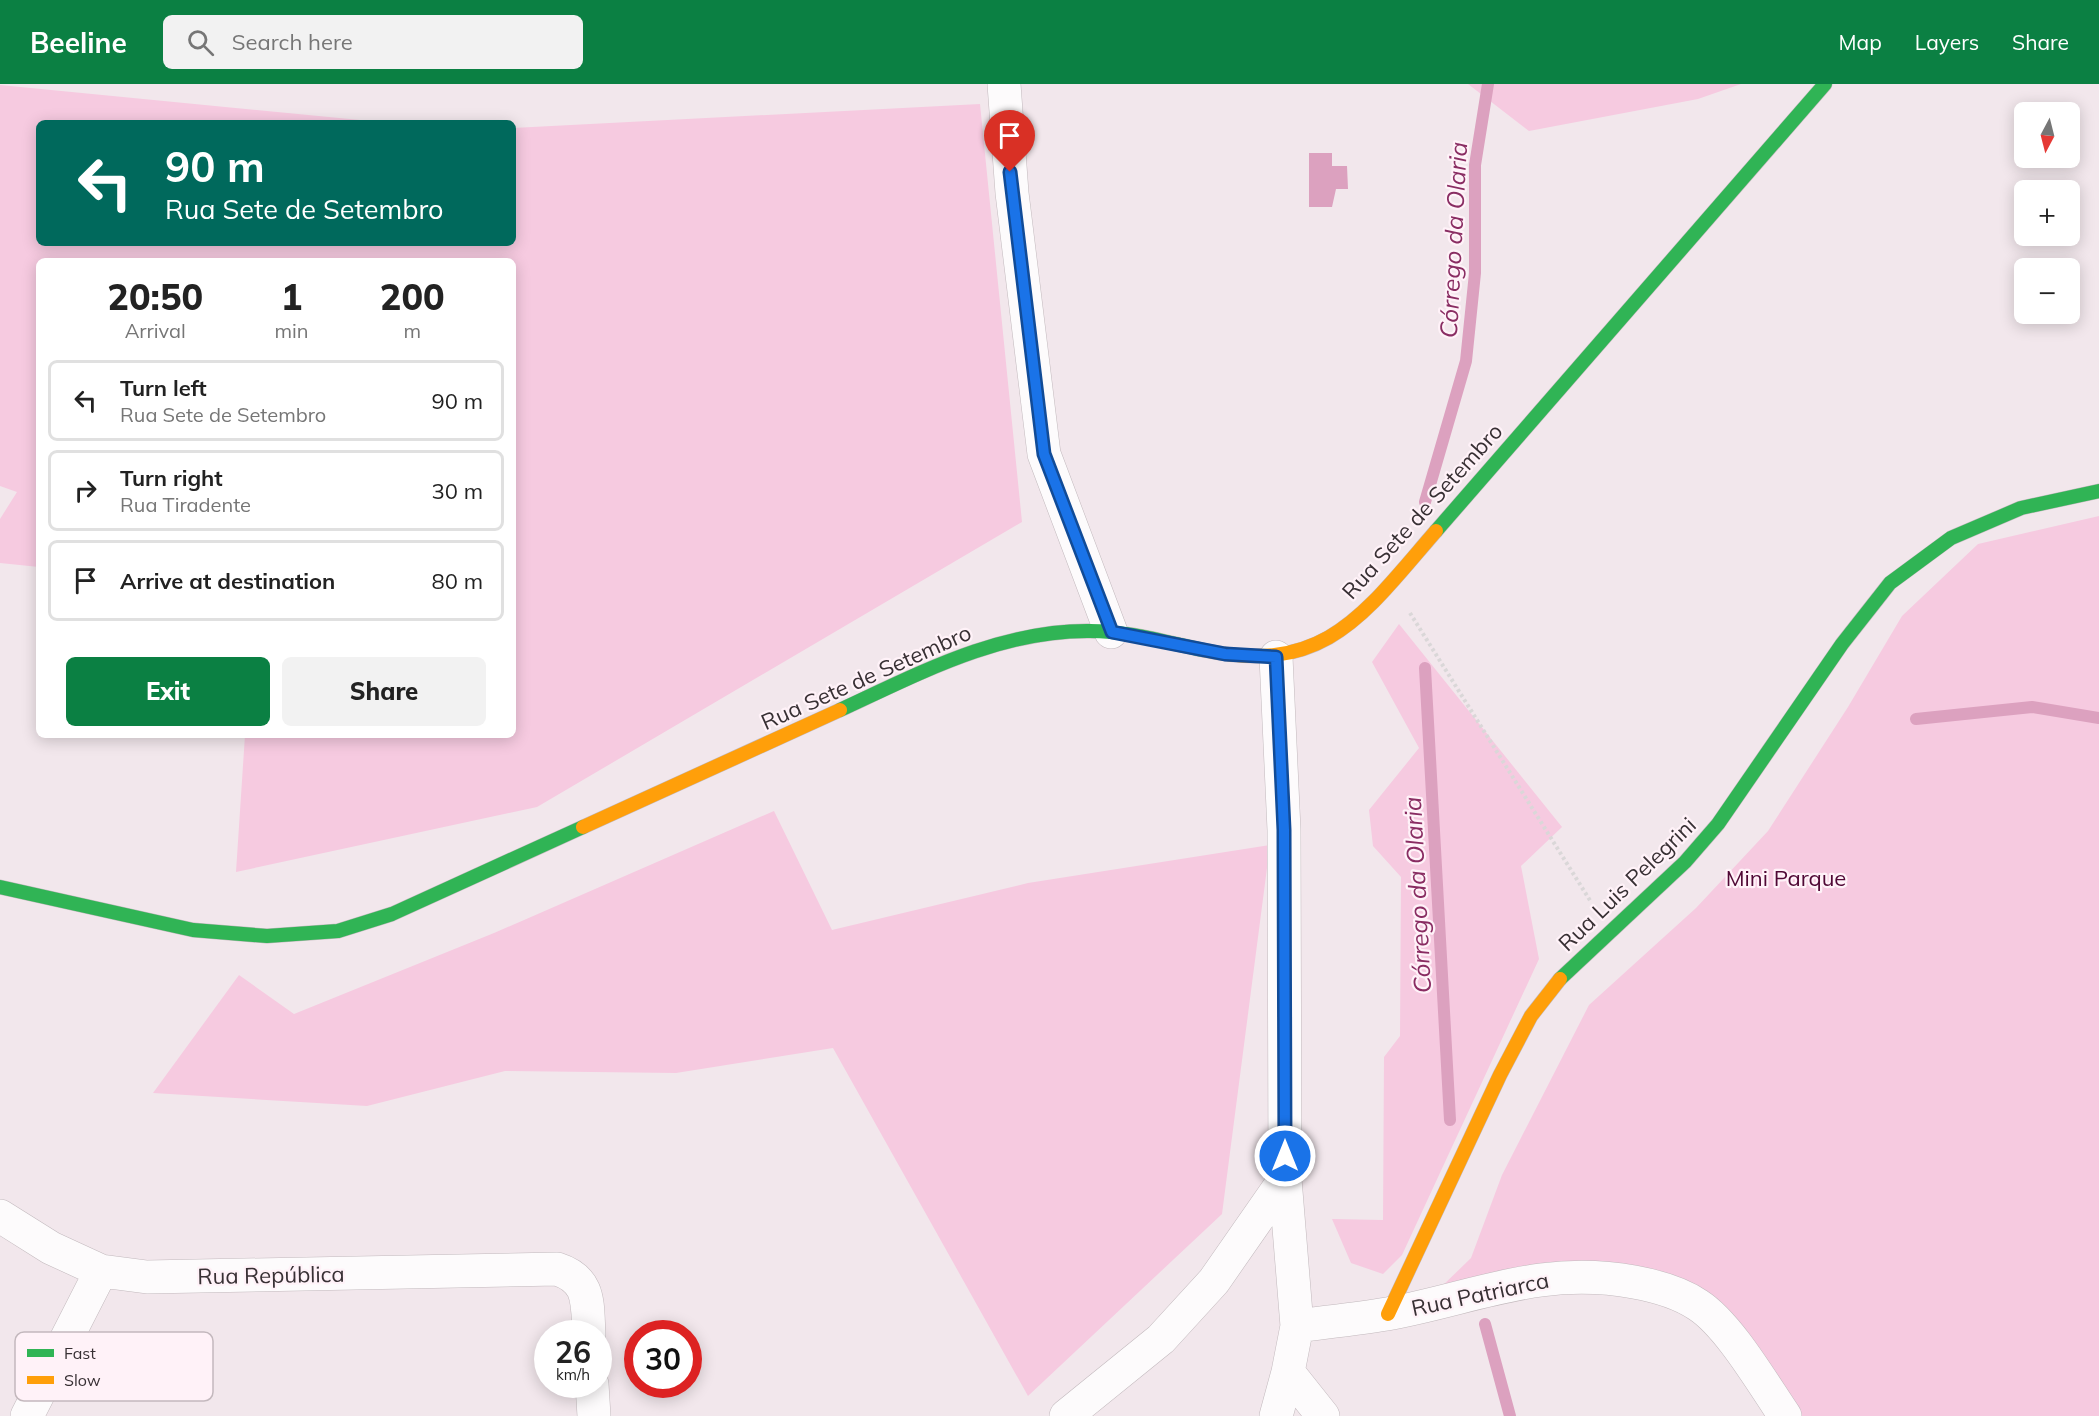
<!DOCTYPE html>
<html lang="en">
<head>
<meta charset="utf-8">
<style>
  body { margin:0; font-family:Mulish,sans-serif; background:#f2f2f2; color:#222; height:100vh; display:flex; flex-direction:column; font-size:22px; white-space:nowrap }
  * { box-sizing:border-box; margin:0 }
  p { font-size:20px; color:#767676 }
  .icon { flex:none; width:33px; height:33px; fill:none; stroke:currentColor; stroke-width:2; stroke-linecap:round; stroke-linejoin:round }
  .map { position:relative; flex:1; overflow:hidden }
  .panel { position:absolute; left:36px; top:174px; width:480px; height:480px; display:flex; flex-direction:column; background:#fff; border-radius:9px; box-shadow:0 3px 15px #0003 }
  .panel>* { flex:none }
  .guide { position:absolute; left:36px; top:36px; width:480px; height:126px; border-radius:9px; box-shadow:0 3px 15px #0003; background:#00695c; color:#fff; overflow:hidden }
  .needle { width:39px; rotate:187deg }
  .controls { position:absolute; left:2014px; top:18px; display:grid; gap:12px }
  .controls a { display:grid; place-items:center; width:66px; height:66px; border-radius:9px; background:#fff; box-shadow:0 3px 15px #0003; font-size:30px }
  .speed { position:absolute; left:534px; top:1236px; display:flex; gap:12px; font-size:30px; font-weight:700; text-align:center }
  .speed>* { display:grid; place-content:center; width:78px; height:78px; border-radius:50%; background:#fff; box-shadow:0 3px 15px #0003; line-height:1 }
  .speed small { font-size:15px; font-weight:400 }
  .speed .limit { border:9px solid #d22; background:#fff; color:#111 }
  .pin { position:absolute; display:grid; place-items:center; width:51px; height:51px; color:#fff; margin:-62px -26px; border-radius:50% 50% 50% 0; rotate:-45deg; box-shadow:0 0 6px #0007 }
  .pin .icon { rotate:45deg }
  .me { position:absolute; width:66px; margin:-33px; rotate:0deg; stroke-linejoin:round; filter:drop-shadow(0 0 4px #0008) }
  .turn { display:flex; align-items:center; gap:21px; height:126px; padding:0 30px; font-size:27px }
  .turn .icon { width:78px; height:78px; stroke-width:2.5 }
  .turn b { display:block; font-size:42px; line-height:51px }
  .eta { display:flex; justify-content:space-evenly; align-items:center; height:102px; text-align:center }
  .eta b { font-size:36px; font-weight:800; line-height:42px }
  .cta { display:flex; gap:12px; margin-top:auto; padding:12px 30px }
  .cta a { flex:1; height:69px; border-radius:9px; background:#0b8043; color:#fff; font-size:24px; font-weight:800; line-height:69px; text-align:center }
  .cta a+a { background:#f2f2f2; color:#222 }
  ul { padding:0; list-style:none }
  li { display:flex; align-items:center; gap:18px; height:81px; margin:0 12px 9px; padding:0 18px; border:3px solid #e0e0e0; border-radius:9px }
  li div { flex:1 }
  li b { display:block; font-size:22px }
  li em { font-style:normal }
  header { display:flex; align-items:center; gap:36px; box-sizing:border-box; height:84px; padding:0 30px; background:#0b8043; color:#fff }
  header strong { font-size:28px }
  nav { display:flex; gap:33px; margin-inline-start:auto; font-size:21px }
  .search { width:420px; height:54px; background:#f2f2f2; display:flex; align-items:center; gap:15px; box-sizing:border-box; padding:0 21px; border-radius:9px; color:#767676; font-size:22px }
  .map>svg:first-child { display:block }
</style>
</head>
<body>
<header>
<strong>Beeline</strong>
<div class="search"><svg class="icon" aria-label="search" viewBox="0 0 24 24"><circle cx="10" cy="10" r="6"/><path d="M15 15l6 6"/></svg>Search here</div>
<nav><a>Map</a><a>Layers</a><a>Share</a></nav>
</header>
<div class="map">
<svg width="2099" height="1332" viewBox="0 0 2099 1332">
  <rect width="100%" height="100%" fill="#f2e7ec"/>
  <path fill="#f6cae0" d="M 1468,0 L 1741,0 L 1698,15 L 1529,47 Z
    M 0,1 L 391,39 L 39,39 L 39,159 L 513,159 L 513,44 L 980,20 L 1022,438 L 537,723 L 236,788 L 245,651 L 513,651 L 513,177 L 39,177 L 39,483 L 0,479 L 0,435 L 17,408 L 0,402 Z
    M 2099,432 L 2099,1332 L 1797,1332 L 1702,1205 L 1548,1178 L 1437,1207 L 1471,1174 L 1502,1091 L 1589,921 L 1696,824 L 1768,747 L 1848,623 L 1902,532 L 1978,460 Z
    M 1399,540 L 1562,743 L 1521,782 L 1539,875 L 1402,1171 L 1383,1190 L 1351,1179 L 1332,1135 L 1383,1136 L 1384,973 L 1400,952 L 1401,793 L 1373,762 L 1369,726 L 1419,664 L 1372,578 Z
    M 774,727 L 832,846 L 1028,799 L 1270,761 L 1222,1130 L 1028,1312 L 833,964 L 676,989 L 505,987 L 367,1022 L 153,1009 L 239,891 L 294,930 L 494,849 Z"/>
  <path fill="#dca1bf" d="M 1309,69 L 1332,69 L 1332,82 L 1347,82 L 1348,105 L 1336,105 L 1332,123 L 1309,123 Z"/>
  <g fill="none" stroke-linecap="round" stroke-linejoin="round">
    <path stroke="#dca1bf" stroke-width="12" d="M 1425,418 L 1466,277 L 1475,189 L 1475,81 L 1488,0
      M 1425,584 L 1450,1036
      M 1916,635 L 2032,623 L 2099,634
      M 1485,1240 L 1510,1332"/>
    <g stroke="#c2b9bd" stroke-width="34">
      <path id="street" d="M 1004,0 L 1012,109 L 1044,370 L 1111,548
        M 1276,573 L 1284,746 L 1285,1095 L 1297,1242 L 1288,1288 L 1276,1332
        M 0,1132 L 51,1164 L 101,1187 L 147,1193 L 557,1185 C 591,1196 587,1219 589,1250
        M 1297,1242 C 1327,1238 1357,1235 1387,1230 C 1475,1214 1540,1181 1634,1198 C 1656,1202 1679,1208 1698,1221 C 1729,1241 1763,1300 1785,1332
        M 1288,1288 L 1323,1332
        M 592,1300 L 594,1332
        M 27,1332 L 101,1187
        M 1066,1332 L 1161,1255 L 1214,1197 L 1285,1095"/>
    </g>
    <g stroke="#c2b9bd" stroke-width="15">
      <path id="fast" d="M 1436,447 L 1825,0
        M 840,626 C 920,589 1000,546 1090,547 C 1128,547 1165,558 1203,566
        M 0,803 L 193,846 L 267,852 L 338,847 L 392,830 L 583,743
        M 1560,895 L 1685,778 L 1718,740 L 1842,560 L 1890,499 L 1951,454 L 2021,424 L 2099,407"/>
    </g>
    <g stroke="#c2b9bd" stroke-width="15">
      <path id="slow" d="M 1203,566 C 1325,592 1363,531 1436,447
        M 583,743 L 840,626
        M 1388,1230 L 1500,991 L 1531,932 L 1560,895"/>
    </g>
    <path stroke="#dad7d8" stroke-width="4" stroke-dasharray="3 3" stroke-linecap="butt" d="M 1410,529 L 1591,818"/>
    <use href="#street" stroke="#fdfbfc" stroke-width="33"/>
    <use href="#fast" stroke="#30b455" stroke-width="14"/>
    <use href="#slow" stroke="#ff9f0a" stroke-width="14"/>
  </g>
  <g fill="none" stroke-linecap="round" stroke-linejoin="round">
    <g stroke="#114b97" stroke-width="15">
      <path id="route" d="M 1010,88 L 1044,370 L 1112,548 L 1225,570 L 1276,573 L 1284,746 L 1285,1072"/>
    </g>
    <use href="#route" stroke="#1a73e8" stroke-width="10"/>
  </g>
  <g text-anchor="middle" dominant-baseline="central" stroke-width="4.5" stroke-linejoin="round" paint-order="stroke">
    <g font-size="22" fill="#383034" stroke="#fff2f8">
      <text transform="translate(1422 427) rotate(-48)">Rua Sete de Setembro</text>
      <text transform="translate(866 593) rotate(-24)">Rua Sete de Setembro</text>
      <text transform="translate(1627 800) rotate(-44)">Rua Luis Pelegrini</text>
      <text transform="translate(271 1191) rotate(-1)">Rua República</text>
      <text transform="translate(1480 1210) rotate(-12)">Rua Patriarca</text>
    </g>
    <g font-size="22" fill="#500835" stroke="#fff2f8">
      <text x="1786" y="794">Mini Parque</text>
    </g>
    <g font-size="24" font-style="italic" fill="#892c62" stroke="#fff2f8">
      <text transform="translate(1453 156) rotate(-87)">Córrego da Olaria</text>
      <text transform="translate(1417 811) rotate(-93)">Córrego da Olaria</text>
    </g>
  </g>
  <rect x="15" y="1248" width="198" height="69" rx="9" fill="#fff2f8" stroke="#c3b8bd" stroke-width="1.5"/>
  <rect x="27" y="1265" width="27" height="8" fill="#30b455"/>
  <rect x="27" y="1292" width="27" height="8" fill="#ff9f0a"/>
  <g font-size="16" fill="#383034">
    <text x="64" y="1275">Fast</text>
    <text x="64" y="1302">Slow</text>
  </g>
</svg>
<div class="controls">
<a><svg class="needle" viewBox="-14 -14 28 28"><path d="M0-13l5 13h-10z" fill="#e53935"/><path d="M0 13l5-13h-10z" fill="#767676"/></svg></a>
<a>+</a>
<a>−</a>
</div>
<div class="speed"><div>26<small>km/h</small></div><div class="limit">30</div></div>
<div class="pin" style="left:1010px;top:88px;background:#d93025"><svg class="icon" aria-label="arrive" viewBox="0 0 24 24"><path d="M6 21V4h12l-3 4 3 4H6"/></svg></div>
<svg class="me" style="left:1285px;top:1072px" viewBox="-20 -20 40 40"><circle r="17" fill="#1a73e8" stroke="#fff" stroke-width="3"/><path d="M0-11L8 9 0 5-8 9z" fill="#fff"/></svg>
<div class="guide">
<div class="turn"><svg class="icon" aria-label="left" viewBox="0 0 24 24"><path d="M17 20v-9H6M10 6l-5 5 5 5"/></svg><div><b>90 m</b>Rua Sete de Setembro</div></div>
</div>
<section class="panel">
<div class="eta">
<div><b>20:50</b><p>Arrival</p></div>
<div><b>1</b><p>min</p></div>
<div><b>200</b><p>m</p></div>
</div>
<ul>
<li><svg class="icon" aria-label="left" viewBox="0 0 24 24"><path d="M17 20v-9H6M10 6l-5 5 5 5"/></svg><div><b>Turn left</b><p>Rua Sete de Setembro</p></div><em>90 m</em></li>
<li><svg class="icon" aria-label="right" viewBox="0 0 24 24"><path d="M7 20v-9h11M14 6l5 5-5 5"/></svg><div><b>Turn right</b><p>Rua Tiradente</p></div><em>30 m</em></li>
<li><svg class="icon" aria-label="arrive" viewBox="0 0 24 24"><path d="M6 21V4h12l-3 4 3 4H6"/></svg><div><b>Arrive at destination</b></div><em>80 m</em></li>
</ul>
<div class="cta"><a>Exit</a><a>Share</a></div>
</section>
</div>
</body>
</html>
